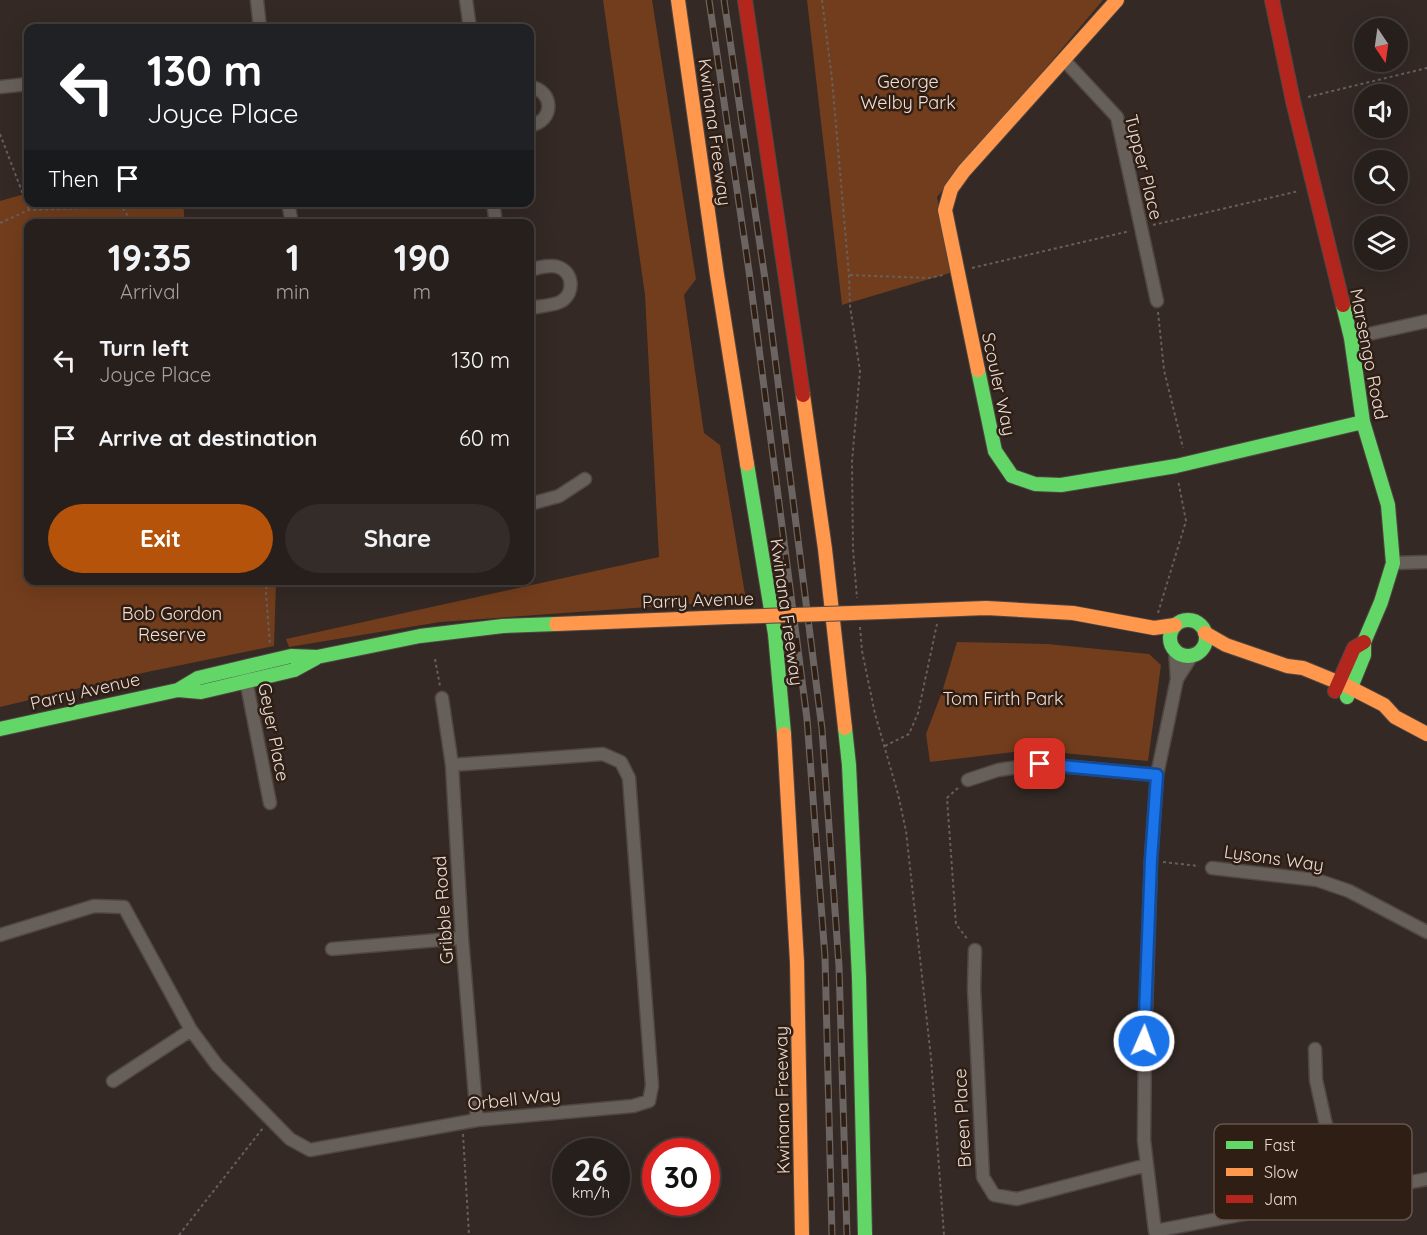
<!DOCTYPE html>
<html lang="en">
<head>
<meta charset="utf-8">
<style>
  body { margin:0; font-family:Quicksand,sans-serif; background:#332c28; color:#f1f3f6; height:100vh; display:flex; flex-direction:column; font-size:22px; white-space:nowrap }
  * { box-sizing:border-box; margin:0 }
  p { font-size:20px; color:#a4a2a3 }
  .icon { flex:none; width:33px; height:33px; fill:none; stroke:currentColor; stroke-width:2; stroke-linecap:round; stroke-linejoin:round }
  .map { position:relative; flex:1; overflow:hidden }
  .details { position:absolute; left:24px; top:219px; width:510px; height:366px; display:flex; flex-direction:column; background:#271f1b; border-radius:12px; box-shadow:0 6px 24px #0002,0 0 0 2px #433d3a }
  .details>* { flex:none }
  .guide { position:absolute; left:24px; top:24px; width:510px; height:183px; border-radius:12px; box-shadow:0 6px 24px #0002,0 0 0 2px #433d3a; background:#202124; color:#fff; overflow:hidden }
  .needle { width:39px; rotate:167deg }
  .controls { position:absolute; left:1354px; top:18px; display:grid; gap:12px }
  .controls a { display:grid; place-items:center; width:54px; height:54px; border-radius:50%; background:#271f1b; box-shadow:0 6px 24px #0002,0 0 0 2px #433d3a; font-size:30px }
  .speed { position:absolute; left:552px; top:1138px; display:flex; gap:12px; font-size:30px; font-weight:700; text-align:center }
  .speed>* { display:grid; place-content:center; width:78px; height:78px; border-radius:50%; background:#271f1b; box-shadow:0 6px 24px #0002,0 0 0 2px #433d3a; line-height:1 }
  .speed small { font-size:15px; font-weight:400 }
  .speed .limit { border:9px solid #d22; background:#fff; color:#111 }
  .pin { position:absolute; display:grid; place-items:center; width:51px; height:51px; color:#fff; margin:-26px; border-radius:12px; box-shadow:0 3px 9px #0006 }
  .me { position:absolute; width:66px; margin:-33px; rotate:2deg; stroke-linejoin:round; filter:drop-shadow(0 0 4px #0008) }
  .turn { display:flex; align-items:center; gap:21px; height:126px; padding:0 24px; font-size:27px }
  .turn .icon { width:78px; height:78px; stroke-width:2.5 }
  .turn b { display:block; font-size:42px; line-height:51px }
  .then { display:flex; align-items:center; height:57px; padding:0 24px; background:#0003; gap:12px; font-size:22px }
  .eta { display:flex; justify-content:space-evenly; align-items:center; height:102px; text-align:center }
  .eta b { font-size:36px; font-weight:700; line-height:42px }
  .cta { display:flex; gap:12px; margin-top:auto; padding:12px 24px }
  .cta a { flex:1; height:69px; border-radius:36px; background:#b45309; color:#fff; font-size:24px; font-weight:700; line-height:69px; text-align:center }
  .cta a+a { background:#332c28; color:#f1f3f6 }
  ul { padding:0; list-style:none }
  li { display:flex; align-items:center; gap:18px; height:78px; padding:0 24px }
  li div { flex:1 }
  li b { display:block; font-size:22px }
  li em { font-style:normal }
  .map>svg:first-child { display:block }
</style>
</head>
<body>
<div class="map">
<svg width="1427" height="1235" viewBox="0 0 1427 1235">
  <rect width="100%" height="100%" fill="#342924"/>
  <path fill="#723d1c" d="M 603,0 L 652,0 L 696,279 L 684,295 L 704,433 L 720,445 L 746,600 L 440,622 L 289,647 L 286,639 L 659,557 L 645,295 Z
    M 807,0 L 1103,0 L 937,197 L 953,272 L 842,305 Z
    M 28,193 L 28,202 L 183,203 L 185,223 L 28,224 L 28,580 L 276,581 L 274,646 L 147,672 L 0,707 L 0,201 Z
    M 957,642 L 1047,644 L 1149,654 L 1161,665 L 1148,761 L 1031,750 L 930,762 L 926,734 L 942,692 Z"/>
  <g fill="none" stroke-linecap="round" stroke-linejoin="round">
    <g stroke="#504642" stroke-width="15">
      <path id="street" d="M 257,0 L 260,28
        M 466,0 L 470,28
        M 1064,60 L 1117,117 L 1157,301
        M 0,87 L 28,84
        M 530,87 C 554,90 555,122 530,125
        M 288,202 L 292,224
        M 493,202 L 496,224
        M 530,270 C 538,268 549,264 558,267 C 573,272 575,292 562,301 C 554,306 539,306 530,308
        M 1351,338 L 1427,321
        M 530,504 L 559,496 L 585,479
        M 1393,563 L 1427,562
        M 1175,649 L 1177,679 L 1157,775 L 1151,860 L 1145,1041 L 1144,1140 L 1155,1231 L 1427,1179
        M 245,675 L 270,803
        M 1177,679 L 1193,654
        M 442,698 L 452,765 L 462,938 L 477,1120
        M 968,780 L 998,770 L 1040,764 L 1157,775
        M 1212,868 L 1317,880 L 1349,891 L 1427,932
        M 0,935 L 94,906 L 124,907 L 191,1030 L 217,1065 L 290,1139 L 310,1150 L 477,1120 L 633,1106 L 649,1101 L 652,1086 L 629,778 L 621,762 L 603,754 L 452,765
        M 332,949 L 462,938
        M 975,950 L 974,988 L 983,1177 L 994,1195 L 1017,1199 L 1147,1165
        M 1315,1049 L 1316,1080 L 1342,1197
        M 113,1081 L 191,1030"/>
    </g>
    <g stroke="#504642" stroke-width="16">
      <path id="fast" d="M 1343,305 L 1351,338 L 1363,422 L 1388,505 L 1393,563 L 1381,602 L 1364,642 L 1364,655 L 1347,697
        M 978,370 L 995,451 L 1012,476 L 1035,484 L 1061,485 L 1176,466 L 1363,422
        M 747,464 L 775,634 L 784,734
        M1170 638a18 18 0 1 1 36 0a18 18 0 1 1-36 0Z
        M 178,690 L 198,678 L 291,656 L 317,657 L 420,636 L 503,626 L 556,624
        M 845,728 L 849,765 L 859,978 L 865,1235
        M 0,729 L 178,690 L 201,692 L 294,670 L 316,658"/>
    </g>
    <g stroke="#504642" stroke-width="16">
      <path id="slow" d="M 678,0 L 717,275 L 747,464
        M 978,370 L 945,210 L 951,189 L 964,171 L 1117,0
        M 803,395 L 825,549 L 845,728
        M 883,612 L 986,608 L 1073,613 L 1154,628 L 1175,625
        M 556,624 L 730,617
        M 1205,633 L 1226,645 L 1287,666 L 1303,668 L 1347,686 L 1384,705 L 1395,717 L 1427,734
        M 784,734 L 797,962 L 802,1235"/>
    </g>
    <g stroke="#504642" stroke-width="16">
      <path id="jam" d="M 745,0 L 803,395
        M 1272,0 L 1293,101 L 1343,305
        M 1335,691 L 1354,648 L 1364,642"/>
    </g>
    <path stroke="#675f5b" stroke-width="2" stroke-dasharray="3 3" stroke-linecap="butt" d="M 822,0 L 832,79 L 849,275 L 850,306 L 860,371 L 852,461 L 853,549 L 857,598
      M 430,28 L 456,24
      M 1308,97 L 1427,68
      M 0,134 L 29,210
      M 0,223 L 29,210 L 122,207 L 133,224
      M 1153,225 L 1299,191
      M 972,268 L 1130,231
      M 850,275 L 929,278 L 943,275
      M 1158,312 L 1164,370 L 1183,448
      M 267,580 L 266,594 L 270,645
      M 1158,613 L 1186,521 L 1178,480
      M 860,627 L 862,651 L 875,714 L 898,794 L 906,831 L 931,1058 L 944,1235
      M 435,659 L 440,686
      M 885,746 L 909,734 L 918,713 L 937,624
      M 958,788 L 947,798 L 956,924 L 968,940
      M 1163,862 L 1199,866
      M 463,1134 L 469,1235
      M 179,1235 L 263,1128"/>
    <use href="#street" stroke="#665f5a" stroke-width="12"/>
    <use href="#fast" stroke="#63d668" stroke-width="14"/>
    <use href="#slow" stroke="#ff974d" stroke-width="14"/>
    <use href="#jam" stroke="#b3261e" stroke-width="14"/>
    <g stroke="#6b6460" stroke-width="7">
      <path id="rail" d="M 709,0 L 749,271 L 807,719 L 825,957 L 832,1235
        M 724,0 L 765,279 L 822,729 L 839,966 L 847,1235"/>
    </g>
    <use href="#rail" stroke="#2f1e14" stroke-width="4.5" stroke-dasharray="14" stroke-linecap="butt"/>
    <g stroke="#504642" stroke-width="16" stroke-linecap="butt">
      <path id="slow-bridge" d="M 730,617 L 883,612"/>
    </g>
    <use href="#slow-bridge" stroke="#ff974d" stroke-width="14"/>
  </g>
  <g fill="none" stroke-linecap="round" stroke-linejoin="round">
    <g stroke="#114b97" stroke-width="15">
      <path id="route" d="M 1040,764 L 1157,775 L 1151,860 L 1144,1041"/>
    </g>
    <use href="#route" stroke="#1a73e8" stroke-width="10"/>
  </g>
  <g text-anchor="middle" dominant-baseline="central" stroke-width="5" stroke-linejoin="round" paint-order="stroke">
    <g font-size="18" fill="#f5ddd1" stroke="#2f1e14">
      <text x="908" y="81">George<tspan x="908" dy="21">Welby Park</tspan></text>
      <text x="172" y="613">Bob Gordon<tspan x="172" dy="21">Reserve</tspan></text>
      <text x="1003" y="698">Tom Firth Park</text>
    </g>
    <g font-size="18" fill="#e8dbd5" stroke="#2f1e14">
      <text transform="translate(715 132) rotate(82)">Kwinana Freeway</text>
      <text transform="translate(1144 167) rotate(76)">Tupper Place</text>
      <text transform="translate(1369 354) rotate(79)">Marsengo Road</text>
      <text transform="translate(999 384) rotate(78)">Scouler Way</text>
      <text transform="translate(698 600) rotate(-2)">Parry Avenue</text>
      <text transform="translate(787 612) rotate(82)">Kwinana Freeway</text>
      <text transform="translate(85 691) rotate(-13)">Parry Avenue</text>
      <text transform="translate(274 732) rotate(79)">Geyer Place</text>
      <text transform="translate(1274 858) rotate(8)">Lysons Way</text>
      <text transform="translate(443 910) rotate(-94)">Gribble Road</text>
      <text transform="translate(514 1099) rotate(-6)">Orbell Way</text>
      <text transform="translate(782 1100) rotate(-91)">Kwinana Freeway</text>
      <text transform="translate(962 1118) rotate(-93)">Breen Place</text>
    </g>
  </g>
  <rect x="1214" y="1124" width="198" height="96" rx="9" fill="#2f1e14" stroke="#66574e" stroke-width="1.5"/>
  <rect x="1226" y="1141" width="27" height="8" fill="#63d668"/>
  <rect x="1226" y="1168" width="27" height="8" fill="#ff974d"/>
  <rect x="1226" y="1195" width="27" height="8" fill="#b3261e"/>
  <g font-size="16" fill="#e8dbd5">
    <text x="1264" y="1151">Fast</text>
    <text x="1264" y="1178">Slow</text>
    <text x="1264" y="1205">Jam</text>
  </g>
</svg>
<div class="controls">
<a><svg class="needle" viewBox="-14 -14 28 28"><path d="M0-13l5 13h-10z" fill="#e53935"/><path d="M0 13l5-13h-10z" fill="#a4a2a3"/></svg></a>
<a><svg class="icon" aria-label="sound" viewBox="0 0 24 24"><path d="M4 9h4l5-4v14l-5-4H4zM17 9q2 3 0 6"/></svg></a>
<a><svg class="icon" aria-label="search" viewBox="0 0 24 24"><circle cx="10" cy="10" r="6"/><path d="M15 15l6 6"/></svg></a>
<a><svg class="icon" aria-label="layers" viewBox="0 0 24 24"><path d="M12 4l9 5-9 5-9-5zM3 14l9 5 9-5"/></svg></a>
</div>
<div class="speed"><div>26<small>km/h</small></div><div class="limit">30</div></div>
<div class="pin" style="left:1040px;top:764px;background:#d93025"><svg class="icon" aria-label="arrive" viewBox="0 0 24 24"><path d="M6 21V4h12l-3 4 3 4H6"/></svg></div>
<svg class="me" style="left:1144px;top:1041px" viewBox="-20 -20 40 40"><circle r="17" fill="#1a73e8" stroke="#fff" stroke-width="3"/><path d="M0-11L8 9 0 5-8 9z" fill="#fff"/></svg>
<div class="guide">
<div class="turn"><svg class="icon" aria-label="left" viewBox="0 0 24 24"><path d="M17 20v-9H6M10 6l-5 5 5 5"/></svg><div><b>130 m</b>Joyce Place</div></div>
<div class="then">Then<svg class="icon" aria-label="arrive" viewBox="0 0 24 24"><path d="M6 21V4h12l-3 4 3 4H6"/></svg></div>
</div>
<section class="details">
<div class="eta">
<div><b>19:35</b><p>Arrival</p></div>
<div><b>1</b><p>min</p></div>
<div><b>190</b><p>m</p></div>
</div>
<ul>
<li><svg class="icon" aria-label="left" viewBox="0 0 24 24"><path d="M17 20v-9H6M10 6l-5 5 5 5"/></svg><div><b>Turn left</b><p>Joyce Place</p></div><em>130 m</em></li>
<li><svg class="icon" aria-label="arrive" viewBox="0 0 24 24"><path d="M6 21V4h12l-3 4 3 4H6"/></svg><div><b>Arrive at destination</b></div><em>60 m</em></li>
</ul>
<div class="cta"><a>Exit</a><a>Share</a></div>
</section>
</div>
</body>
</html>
